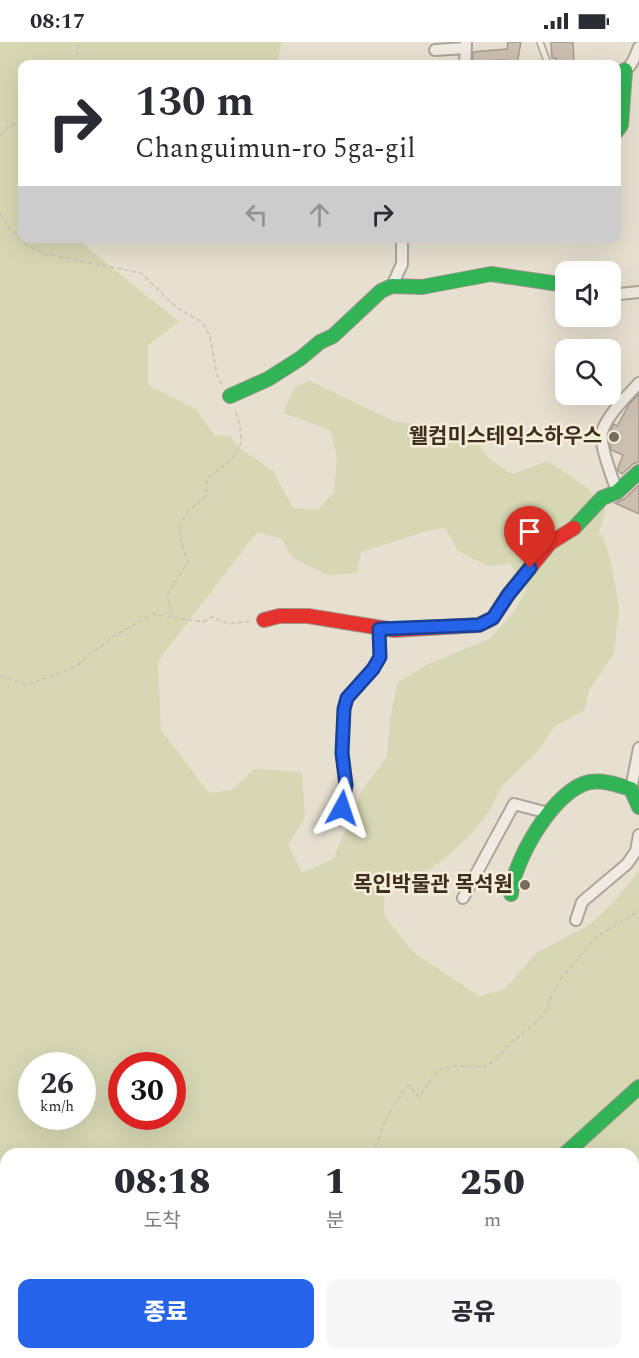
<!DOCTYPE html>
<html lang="ko">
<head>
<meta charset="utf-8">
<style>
  body { margin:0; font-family:Spectral,"Noto Sans KR",serif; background:#f7f7f7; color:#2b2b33; height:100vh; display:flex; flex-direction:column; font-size:22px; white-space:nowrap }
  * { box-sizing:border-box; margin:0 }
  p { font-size:20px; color:#7c7c81 }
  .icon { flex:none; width:33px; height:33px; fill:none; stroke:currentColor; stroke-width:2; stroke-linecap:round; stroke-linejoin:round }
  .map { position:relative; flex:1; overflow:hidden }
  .side { position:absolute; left:0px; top:1106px; width:639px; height:212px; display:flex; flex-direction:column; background:#fff; border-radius:18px 18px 0 0; box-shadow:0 6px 24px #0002 }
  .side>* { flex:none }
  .top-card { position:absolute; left:18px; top:18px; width:603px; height:183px; border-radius:12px; box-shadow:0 6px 24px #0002; background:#fff; color:#2b2b33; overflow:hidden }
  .buttons { position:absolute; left:555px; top:219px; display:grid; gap:12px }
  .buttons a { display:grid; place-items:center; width:66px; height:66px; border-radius:12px; background:#fff; box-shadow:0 6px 24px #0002; font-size:30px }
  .speed { position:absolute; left:18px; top:1010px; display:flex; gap:12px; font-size:30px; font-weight:700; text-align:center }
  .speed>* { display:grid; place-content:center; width:78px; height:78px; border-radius:50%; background:#fff; box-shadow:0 6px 24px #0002; line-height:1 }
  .speed small { font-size:15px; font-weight:400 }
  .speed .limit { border:9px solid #d22; background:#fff; color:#111 }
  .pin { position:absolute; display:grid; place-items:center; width:51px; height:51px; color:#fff; margin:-62px -26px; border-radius:50% 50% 50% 0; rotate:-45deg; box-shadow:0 0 6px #0007 }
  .pin .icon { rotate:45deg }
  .me { position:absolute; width:66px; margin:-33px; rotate:5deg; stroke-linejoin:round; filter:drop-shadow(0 0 4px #0008) }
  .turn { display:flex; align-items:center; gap:21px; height:126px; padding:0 18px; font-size:27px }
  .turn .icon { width:78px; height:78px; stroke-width:2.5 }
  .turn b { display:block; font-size:42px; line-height:51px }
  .lanes { display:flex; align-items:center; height:57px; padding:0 18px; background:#0003; justify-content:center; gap:30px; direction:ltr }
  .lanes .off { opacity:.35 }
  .eta { display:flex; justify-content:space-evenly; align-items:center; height:102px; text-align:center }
  .eta b { font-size:36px; font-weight:800; line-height:42px }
  .cta { display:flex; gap:12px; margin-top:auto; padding:12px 18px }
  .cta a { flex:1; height:69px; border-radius:12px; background:#2563eb; color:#fff; font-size:24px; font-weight:800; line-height:69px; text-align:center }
  .cta a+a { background:#f7f7f7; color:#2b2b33 }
  .status { display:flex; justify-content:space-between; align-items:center; height:42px; padding:0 30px; background:#fff; direction:ltr }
  .status svg { height:16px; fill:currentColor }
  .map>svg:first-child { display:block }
</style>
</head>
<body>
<div class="status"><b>08:17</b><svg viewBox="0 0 49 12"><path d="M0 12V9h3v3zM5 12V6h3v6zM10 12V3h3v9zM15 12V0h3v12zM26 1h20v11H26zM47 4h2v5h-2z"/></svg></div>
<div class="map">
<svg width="639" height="1316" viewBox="0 0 639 1316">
  <rect width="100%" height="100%" fill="#e7e0d1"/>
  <path fill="#d6d7b3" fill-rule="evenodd" d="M 0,0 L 282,0 L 276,22 L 22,22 L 22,196 L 77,197 L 179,280 L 148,303 L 148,343 L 196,367 L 214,393 L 230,394 L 241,407 L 273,429 L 293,466 L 318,468 L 334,450 L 337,415 L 330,388 L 283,371 L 295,345 L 310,339 L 396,380 L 437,384 L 470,391 L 489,417 L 512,432 L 548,419 L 585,444 L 606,468 L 598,494 L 603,493 L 611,520 L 619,566 L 614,612 L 589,648 L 585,668 L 554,685 L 538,709 L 501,745 L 490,768 L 471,792 L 448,814 L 421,833 L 385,839 L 384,873 L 413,910 L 479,954 L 504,948 L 536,911 L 589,883 L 613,861 L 639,829 L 639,1316 L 0,1316 ZM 445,486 L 458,509 L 488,524 L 510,522 L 527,547 L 513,571 L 489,597 L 426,623 L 397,641 L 390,679 L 387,715 L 362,748 L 333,817 L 302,831 L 288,803 L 305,775 L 302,730 L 254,727 L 232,748 L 209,751 L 161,688 L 158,619 L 257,490 L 282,497 L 291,515 L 327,533 L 357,531 L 361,510 L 430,488 ZM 32,1023 L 82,1023 L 82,1074 L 32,1074 ZM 122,1023 L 172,1023 L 172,1074 L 122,1074 ZM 6,1112 L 633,1112 L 633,1311 L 6,1311 Z"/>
  <path fill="#cbbfb2" stroke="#a89c90" stroke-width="1.5" d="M 508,0 L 521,0 L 517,22 L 504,22 L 505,18 L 486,19 L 487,22 L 472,22 L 473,10 L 507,7 Z
    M 551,0 L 573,0 L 574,22 L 556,22 L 556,16 L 552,16 Z
    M 639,352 L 639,420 L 633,422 L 622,432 L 617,428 L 623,413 L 611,408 L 609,392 L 614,382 L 617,384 L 630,361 Z
    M 639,443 L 639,472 L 615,461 L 624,457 Z"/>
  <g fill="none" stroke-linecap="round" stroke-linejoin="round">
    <g stroke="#ada599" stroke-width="8">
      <path id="lane" d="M 540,0 L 548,22"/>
    </g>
    <g stroke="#ada599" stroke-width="14">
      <path id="street" d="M 435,8 L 466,6
        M 465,22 L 466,2
        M 616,30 C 631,30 634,17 639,5
        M 392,244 L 402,222 L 402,196
        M 610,253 L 639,250
        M 617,450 C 613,436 599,404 602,390 C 607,373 627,354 639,341
        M 631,747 L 639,706
        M 342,766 L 346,743 L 342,711 L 344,667 L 347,656 L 373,627 L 380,615 L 379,587
        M 463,856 L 514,762 L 548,771
        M 576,878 L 582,860 L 627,822 L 636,809 L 639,793"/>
    </g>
    <g stroke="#9c958a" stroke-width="16">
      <path id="fast" d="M 616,90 L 621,83 L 625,28
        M 230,354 L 268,337 L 301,316 L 320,300 L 333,294 L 381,249 L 392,244 L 422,245 L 491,232 L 559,242 L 566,246
        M 574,486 L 602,456 L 617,450 L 639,430
        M 511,852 C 513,819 555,746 590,740 C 604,738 618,743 631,747 L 639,765
        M 565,1112 L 639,1045
        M 544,1311 L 544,1316"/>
    </g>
    <g stroke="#9c958a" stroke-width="16">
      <path id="jam" d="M 264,578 L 279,574 L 308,574 L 394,588 L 479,583 L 493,576 L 508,553 L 550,501 L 574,486"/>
    </g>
    <path stroke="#c8c2b9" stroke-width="1.5" stroke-dasharray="4.5 3" stroke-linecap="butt" d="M 76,22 L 79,0
      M 0,93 L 8,85 L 22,79
      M 0,172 L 9,186 L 28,204 L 46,212 L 141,231 L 177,266 L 202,280 L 210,294 L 217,333 L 223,345
      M 172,575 L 167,553 L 188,520 C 176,484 175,479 205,455 L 208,436 C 240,412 248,407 235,367
      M 0,634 L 26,643 L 73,626 L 113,595 L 152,572 L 203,580 L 212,575 L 229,582 L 251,579
      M 373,1112 L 386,1076 L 408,1043 L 419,1055 L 438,1028 L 456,1024 L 485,1025 L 498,1016 L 512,1000 L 537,979 L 546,968 L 558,940 L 596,895 L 639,869
      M 0,1220 L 6,1221
      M 355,1316 L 356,1311"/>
    <use href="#lane" stroke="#efebe3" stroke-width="5"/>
    <use href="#street" stroke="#efebe3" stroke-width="10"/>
    <use href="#fast" stroke="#30b455" stroke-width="14"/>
    <use href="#jam" stroke="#e5322d" stroke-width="14"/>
  </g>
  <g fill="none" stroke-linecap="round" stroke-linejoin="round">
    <g stroke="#184099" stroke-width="15">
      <path id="route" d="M 342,766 L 346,743 L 342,711 L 344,667 L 347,656 L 373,627 L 380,615 L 379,587 L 479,583 L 493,576 L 508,553 L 530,526"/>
    </g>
    <use href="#route" stroke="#2563eb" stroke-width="10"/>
  </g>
  <g fill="#786c5e" stroke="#f7eed8" stroke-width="2">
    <circle cx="614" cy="395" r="6"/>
    <circle cx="525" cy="843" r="6"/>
  </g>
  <g text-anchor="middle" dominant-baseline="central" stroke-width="5" stroke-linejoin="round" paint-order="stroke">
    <g font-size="21" font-weight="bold" fill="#3d2e20" stroke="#f7eed8" text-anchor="end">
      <text x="602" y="395">웰컴미스테익스하우스</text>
      <text x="513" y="843">목인박물관 목석원</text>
    </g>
  </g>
</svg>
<div class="buttons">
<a><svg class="icon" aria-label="sound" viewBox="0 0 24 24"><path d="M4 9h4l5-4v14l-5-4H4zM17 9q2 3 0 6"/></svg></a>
<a><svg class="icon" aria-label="search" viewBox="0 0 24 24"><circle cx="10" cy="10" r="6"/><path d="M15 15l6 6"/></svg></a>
</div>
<div class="speed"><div>26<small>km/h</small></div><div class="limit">30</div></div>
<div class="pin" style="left:530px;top:526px;background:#d93025"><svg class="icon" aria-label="arrive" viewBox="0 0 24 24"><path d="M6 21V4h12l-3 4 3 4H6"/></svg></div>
<svg class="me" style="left:342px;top:766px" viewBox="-20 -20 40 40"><path d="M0-17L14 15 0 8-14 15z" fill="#2563eb" stroke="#fff" stroke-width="4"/></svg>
<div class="top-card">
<div class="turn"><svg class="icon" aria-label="right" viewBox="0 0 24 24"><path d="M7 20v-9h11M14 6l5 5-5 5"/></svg><div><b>130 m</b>Changuimun-ro 5ga-gil</div></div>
<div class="lanes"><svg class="icon off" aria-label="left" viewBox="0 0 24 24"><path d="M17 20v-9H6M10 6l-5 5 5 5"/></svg><svg class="icon off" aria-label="ahead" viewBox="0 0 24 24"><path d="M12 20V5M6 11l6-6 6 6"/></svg><svg class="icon" aria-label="right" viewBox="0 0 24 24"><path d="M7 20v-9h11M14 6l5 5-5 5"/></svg></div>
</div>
<section class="side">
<div class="eta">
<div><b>08:18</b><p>도착</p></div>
<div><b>1</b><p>분</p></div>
<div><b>250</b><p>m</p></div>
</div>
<div class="cta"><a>종료</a><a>공유</a></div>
</section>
</div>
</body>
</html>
